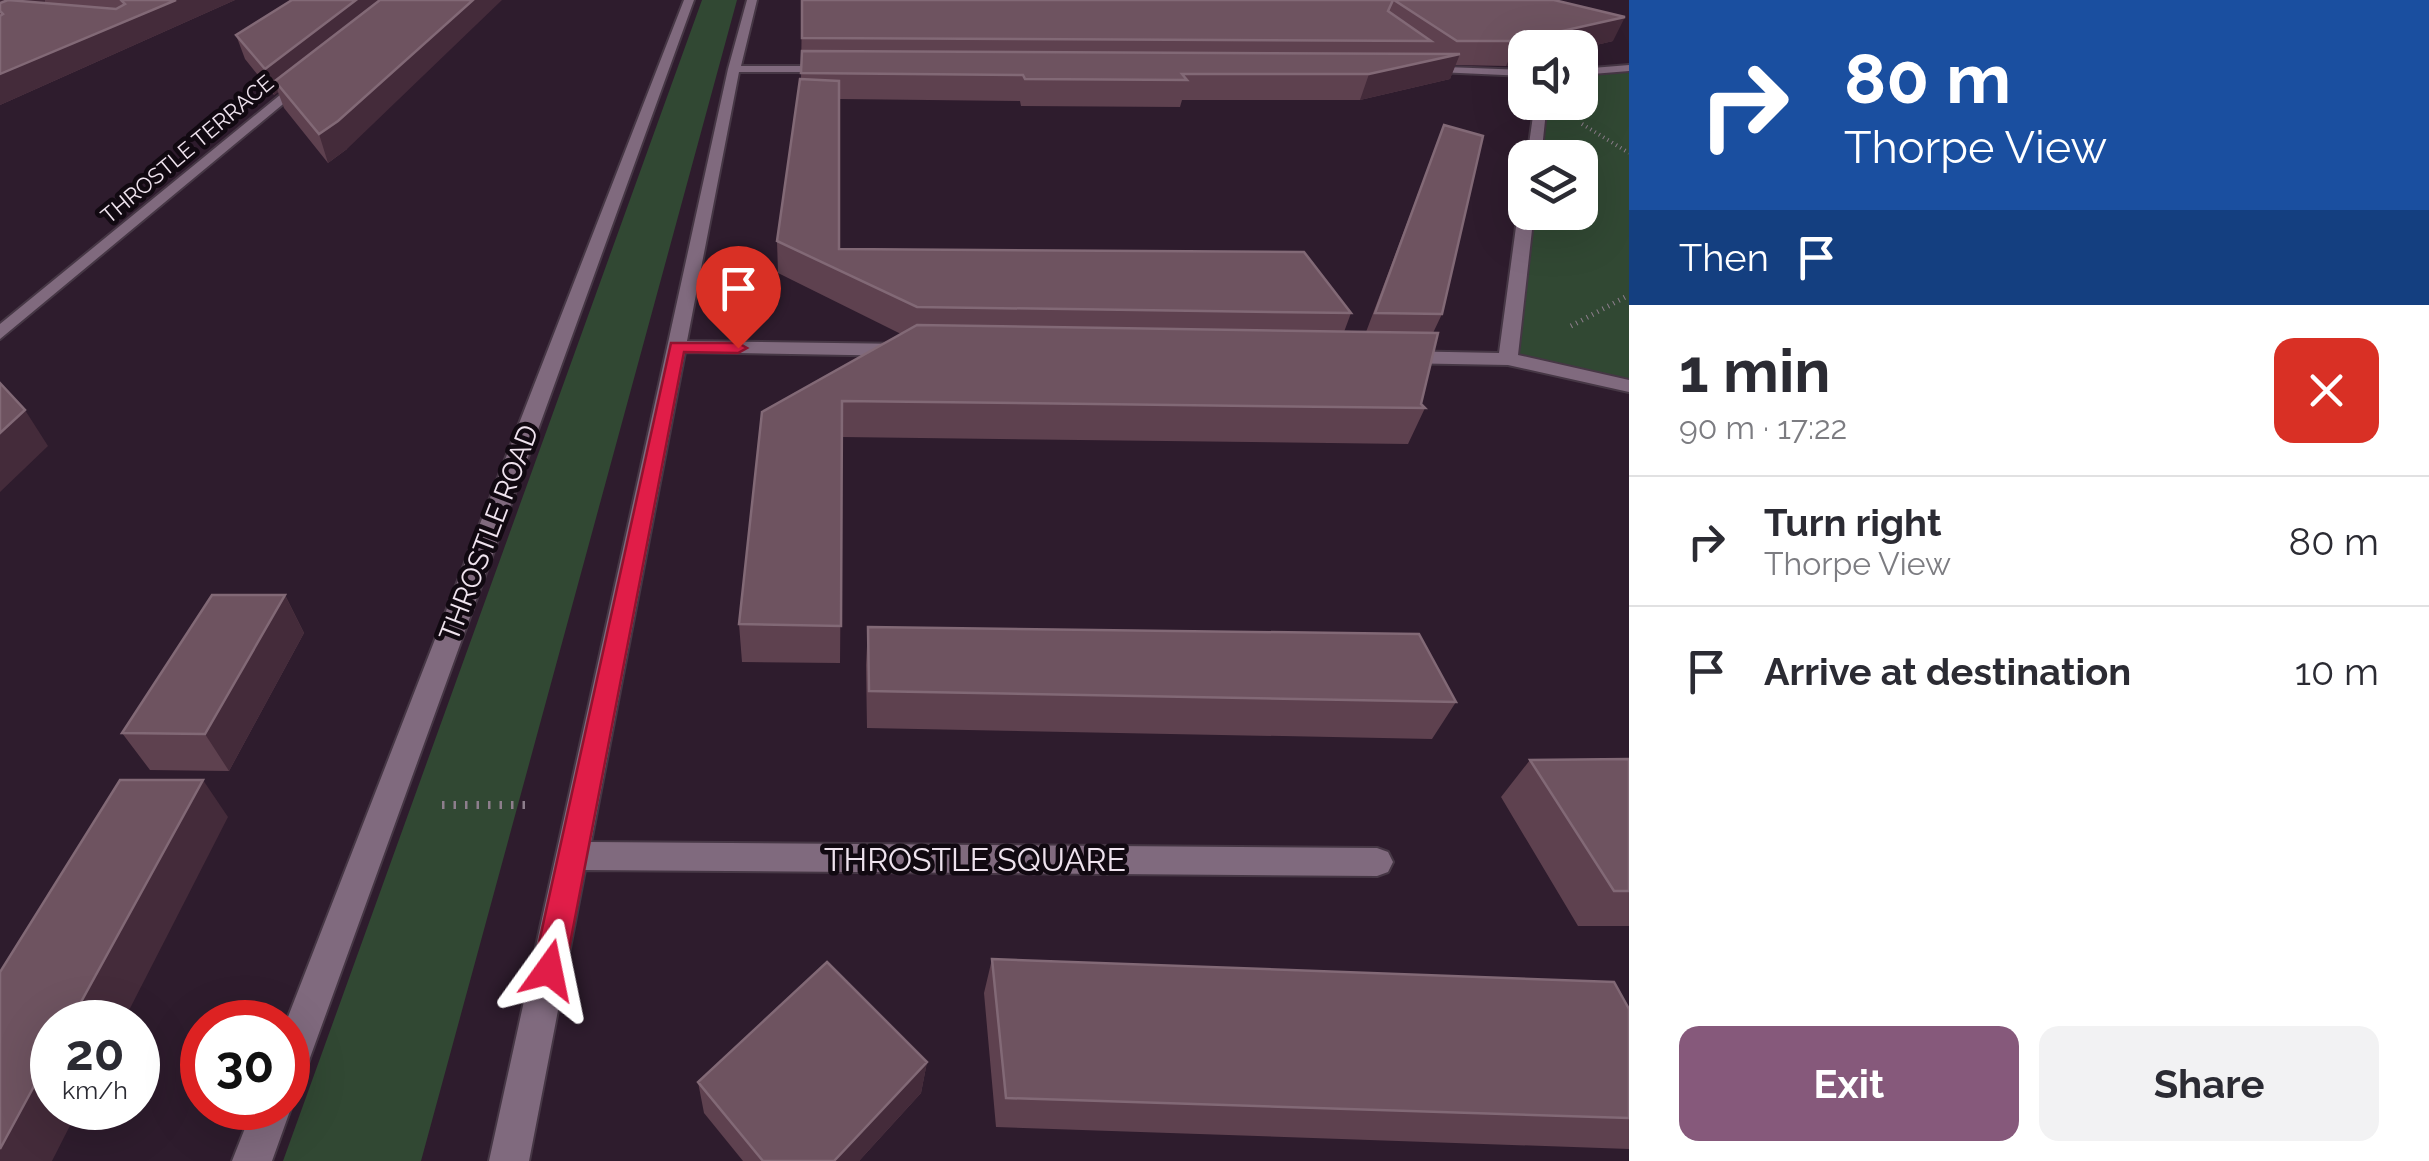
<!DOCTYPE html>
<html lang="en">
<head>
<meta charset="utf-8">
<style>
  body { margin:0; font-family:Raleway,sans-serif; background:#f2f2f3; color:#2b2b33; height:100vh; display:flex; flex-direction:column; font-size:38px; white-space:nowrap }
  * { box-sizing:border-box; margin:0 }
  p { font-size:32px; color:#7c7c81 }
  .icon { flex:none; width:55px; height:55px; fill:none; stroke:currentColor; stroke-width:2; stroke-linecap:round; stroke-linejoin:round }
  .map { position:relative; flex:1; overflow:hidden }
  .drawer { display:flex; flex-direction:column; background:#fff; width:800px }
  .drawer>* { flex:none }
  .hud { background:#1a4fa0; color:#fff; overflow:hidden }
  .tools { position:absolute; left:1508px; top:30px; display:grid; gap:20px }
  .tools a { display:grid; place-items:center; width:90px; height:90px; border-radius:20px; background:#fff; box-shadow:0 10px 40px #0002; font-size:50px }
  .speed { position:absolute; left:30px; top:1000px; display:flex; gap:20px; font-size:50px; font-weight:700; text-align:center }
  .speed>* { display:grid; place-content:center; width:130px; height:130px; border-radius:50%; background:#fff; box-shadow:0 10px 40px #0002; line-height:1 }
  .speed small { font-size:25px; font-weight:400 }
  .speed .limit { border:15px solid #d22; background:#fff; color:#111 }
  .pin { position:absolute; display:grid; place-items:center; width:85px; height:85px; color:#fff; margin:-102px -42px; border-radius:50% 50% 50% 0; rotate:-45deg; box-shadow:0 0 10px #0007 }
  .pin .icon { rotate:45deg }
  .me { position:absolute; width:110px; margin:-55px; rotate:12deg; stroke-linejoin:round; filter:drop-shadow(0 0 8px #0008) }
  .turn { display:flex; align-items:center; gap:35px; height:210px; padding:0 50px; font-size:45px }
  .turn .icon { width:130px; height:130px; stroke-width:2.5 }
  .turn b { display:block; font-size:70px; line-height:85px }
  .then { display:flex; align-items:center; height:95px; padding:0 50px; background:#0003; gap:20px; font-size:38px }
  .round { display:grid; place-items:center; flex:none; width:105px; height:105px; border-radius:20px; background:#f2f2f3 }
  .summary { display:flex; align-items:center; justify-content:space-between; height:170px; padding:0 50px }
  h1 { font-size:60px; font-weight:700; line-height:75px }
  .action { display:flex; gap:20px; margin-top:auto; padding:20px 50px }
  .action a { flex:1; height:115px; border-radius:20px; background:#86597b; color:#fff; font-size:40px; font-weight:700; line-height:115px; text-align:center }
  .action a+a { background:#f2f2f3; color:#2b2b33 }
  ul { padding:0; list-style:none }
  li { display:flex; align-items:center; gap:30px; height:130px; padding:0 50px; border-top:2px solid #e1e1e2 }
  li div { flex:1 }
  li b { display:block; font-size:38px }
  li em { font-style:normal }
  main { display:flex; flex:1; min-height:0 }
  .map>svg:first-child { display:block }
</style>
</head>
<body>
<main>
<div class="map">
<svg width="1629" height="1161" viewBox="0 0 1629 1161">
  <rect width="100%" height="100%" fill="#2e1c2d"/>
  <path fill="#314833" d="M 702,0 L 737,0 L 421,1161 L 283,1161 Z
    M 1629,68 L 1629,386 L 1508,359 L 1526,213 L 1580,212 L 1580,158 L 1534,157 L 1541,103 L 1580,102 L 1580,72 Z"/>
  <g fill="none" stroke-linecap="round" stroke-linejoin="round">
    <g stroke="#463745" stroke-width="4">
      <path id="street" d="M 684,0 L 694,0 L 307,1066 L 301,1079 L 288,1085 L 286,1022 Z
        M 747,0 L 757,0 L 741,66 L 835,66 L 841,69 L 835,72 L 739,72 L 687,341 L 907,344 L 916,350 L 907,356 L 685,352 L 591,842 L 1377,848 L 1388,852 L 1393,862 L 1388,872 L 1377,876 L 585,870 L 529,1161 L 489,1161 L 728,69 Z
        M 1629,65 L 1629,71 L 1580,75 L 1580,69 Z
        M 1420,66 L 1525,70 L 1525,76 L 1416,71 Z
        M 302,77 L 312,80 L 0,339 L 0,324 Z
        M 1535,102 L 1547,102 L 1541,158 L 1527,158 Z
        M 1525,208 L 1525,212 L 1534,212 L 1518,355 L 1629,380 L 1629,392 L 1508,365 L 1397,363 L 1387,357 L 1397,351 L 1499,353 L 1518,212 Z
        M 288,1098 L 291,1108 L 272,1161 L 232,1161 L 253,1108 L 288,1108 Z"/>
    </g>
    <path stroke="#8d7e8c" stroke-width="4" stroke-dasharray="1 4" stroke-linecap="butt" d="M 1582,124 L 1629,153"/>
    <path stroke="#8d7e8c" stroke-width="5" stroke-dasharray="1 5" stroke-linecap="butt" d="M 1571,326 L 1629,295"/>
    <path stroke="#8d7e8c" stroke-width="8" stroke-dasharray="2.5 9" stroke-linecap="butt" d="M 442,805 L 525,805"/>
    <use href="#street" fill="#806a7e" fill-rule="evenodd"/>
  </g>
  <path fill="#5e414f" d="M 0,0 L 235,0 L 0,105 Z
    M 802,0 L 1554,0 L 1613,41 L 1506,66 L 1455,65 L 1450,79 L 1360,100 L 1182,100 L 1180,107 L 1021,106 L 1020,101 L 839,99 L 839,249 L 1351,313 L 1344,332 L 1366,332 L 1444,125 L 1442,314 L 1433,333 L 1421,404 L 1425,408 L 1408,444 L 842,437 L 840,663 L 742,662 L 739,624 L 762,412 L 901,334 L 778,273 L 777,241 L 801,79 Z
    M 236,35 L 347,149 L 328,163 L 284,108 L 278,92 L 274,95 L 245,59 Z
    M 285,595 L 304,633 L 229,771 L 150,770 L 122,733 Z
    M 868,627 L 1456,702 L 1432,739 L 867,728 L 866,665 Z
    M 1629,759 L 1629,926 L 1578,926 L 1501,797 L 1530,760 Z
    M 992,959 L 1629,1009 L 1629,1149 L 996,1127 L 984,993 Z
    M 927,1062 L 921,1093 L 859,1161 L 743,1161 L 704,1113 L 698,1082 Z"/>
  <path fill="#442b3a" d="M 0,0 L 45,0 L 45,2 L 4,16 L 0,11 Z
    M 176,0 L 235,0 L 0,105 L 0,74 Z
    M 356,0 L 390,0 L 275,81 L 278,92 L 274,95 L 265,69 Z
    M 473,0 L 502,0 L 347,149 L 328,163 L 319,134 Z
    M 1625,17 L 1613,41 L 1580,49 L 1525,48 L 1525,62 L 1506,66 L 1517,41 Z
    M 1460,54 L 1450,79 L 1360,100 L 1369,74 Z
    M 25,410 L 48,446 L 0,492 L 0,433 Z
    M 285,595 L 304,633 L 229,771 L 205,734 Z
    M 203,780 L 228,817 L 123,1022 L 70,1022 Z
    M 52,1053 L 52,1108 L 79,1108 L 52,1161 L 0,1161 L 0,1149 Z
    M 927,1062 L 921,1093 L 859,1161 L 834,1161 Z"/>
  <path fill="#6e5360" stroke="#826976" stroke-width="2.5" d="M 8,0 L 116,9 L 125,4 L 121,0 L 176,0 L 0,74 L 0,16 L 3,14 L 0,11 L 0,3 Z
    M 292,0 L 356,0 L 265,69 L 236,35 Z
    M 380,0 L 473,0 L 338,121 L 319,134 L 275,81 Z
    M 802,0 L 1393,0 L 1388,11 L 1431,41 L 802,38 Z
    M 1394,0 L 1554,0 L 1625,17 L 1517,41 L 1457,41 Z
    M 802,51 L 1460,54 L 1369,74 L 1182,74 L 1187,80 L 1025,79 L 1023,75 L 801,73 Z
    M 800,79 L 839,81 L 839,249 L 1304,252 L 1351,313 L 917,307 L 777,241 Z
    M 1444,125 L 1483,136 L 1442,314 L 1375,313 Z
    M 917,325 L 1438,333 L 1421,404 L 1425,408 L 842,401 L 841,626 L 739,624 L 762,412 Z
    M 0,383 L 25,410 L 0,433 Z
    M 212,595 L 285,595 L 205,734 L 122,733 Z
    M 868,627 L 1419,634 L 1456,702 L 869,691 Z
    M 1629,759 L 1629,891 L 1614,891 L 1530,760 Z
    M 120,780 L 203,780 L 70,1022 L 52,1022 L 52,1053 L 0,1149 L 0,972 Z
    M 992,959 L 1614,982 L 1629,1009 L 1629,1118 L 1006,1098 Z
    M 827,962 L 927,1062 L 834,1161 L 763,1161 L 698,1082 Z"/>
  <path fill="#e11d48" stroke="#92132f" stroke-width="2.5" d="M 671,343 L 738,343 L 747,348 L 738,353 L 684,352 L 565,970 L 560,981 L 549,986 L 537,981 L 533,970 Z"/>
  <g text-anchor="middle" dominant-baseline="central" stroke-width="9" stroke-linejoin="round" paint-order="stroke">
    <g font-size="22" fill="#efe3ee" stroke="#110911">
      <text transform="translate(187 149) rotate(-40)">THROSTLE TERRACE</text>
    </g>
    <g font-size="28" fill="#efe3ee" stroke="#110911">
      <text transform="translate(489 533) rotate(-69)">THROSTLE ROAD</text>
    </g>
    <g font-size="32" fill="#efe3ee" stroke="#110911">
      <text x="975" y="859">THROSTLE SQUARE</text>
    </g>
  </g>
</svg>
<div class="tools">
<a><svg class="icon" aria-label="sound" viewBox="0 0 24 24"><path d="M4 9h4l5-4v14l-5-4H4zM17 9q2 3 0 6"/></svg></a>
<a><svg class="icon" aria-label="layers" viewBox="0 0 24 24"><path d="M12 4l9 5-9 5-9-5zM3 14l9 5 9-5"/></svg></a>
</div>
<div class="speed"><div>20<small>km/h</small></div><div class="limit">30</div></div>
<div class="pin" style="left:738px;top:348px;background:#d93025"><svg class="icon" aria-label="arrive" viewBox="0 0 24 24"><path d="M6 21V4h12l-3 4 3 4H6"/></svg></div>
<svg class="me" style="left:549px;top:970px" viewBox="-20 -20 40 40"><path d="M0-17L14 15 0 8-14 15z" fill="#e11d48" stroke="#fff" stroke-width="4"/></svg>
</div>
<section class="drawer">
<div class="hud">
<div class="turn"><svg class="icon" aria-label="right" viewBox="0 0 24 24"><path d="M7 20v-9h11M14 6l5 5-5 5"/></svg><div><b>80 m</b>Thorpe View</div></div>
<div class="then">Then<svg class="icon" aria-label="arrive" viewBox="0 0 24 24"><path d="M6 21V4h12l-3 4 3 4H6"/></svg></div>
</div>
<div class="summary"><div><h1>1 min</h1><p>90 m · 17:22</p></div><a class="round" style="background:#d93025;color:#fff"><svg class="icon" aria-label="close" viewBox="0 0 24 24"><path d="M6 6l12 12M18 6L6 18"/></svg></a></div>
<ul>
<li><svg class="icon" aria-label="right" viewBox="0 0 24 24"><path d="M7 20v-9h11M14 6l5 5-5 5"/></svg><div><b>Turn right</b><p>Thorpe View</p></div><em>80 m</em></li>
<li><svg class="icon" aria-label="arrive" viewBox="0 0 24 24"><path d="M6 21V4h12l-3 4 3 4H6"/></svg><div><b>Arrive at destination</b></div><em>10 m</em></li>
</ul>
<div class="action"><a>Exit</a><a>Share</a></div>
</section>
</main>
</body>
</html>
